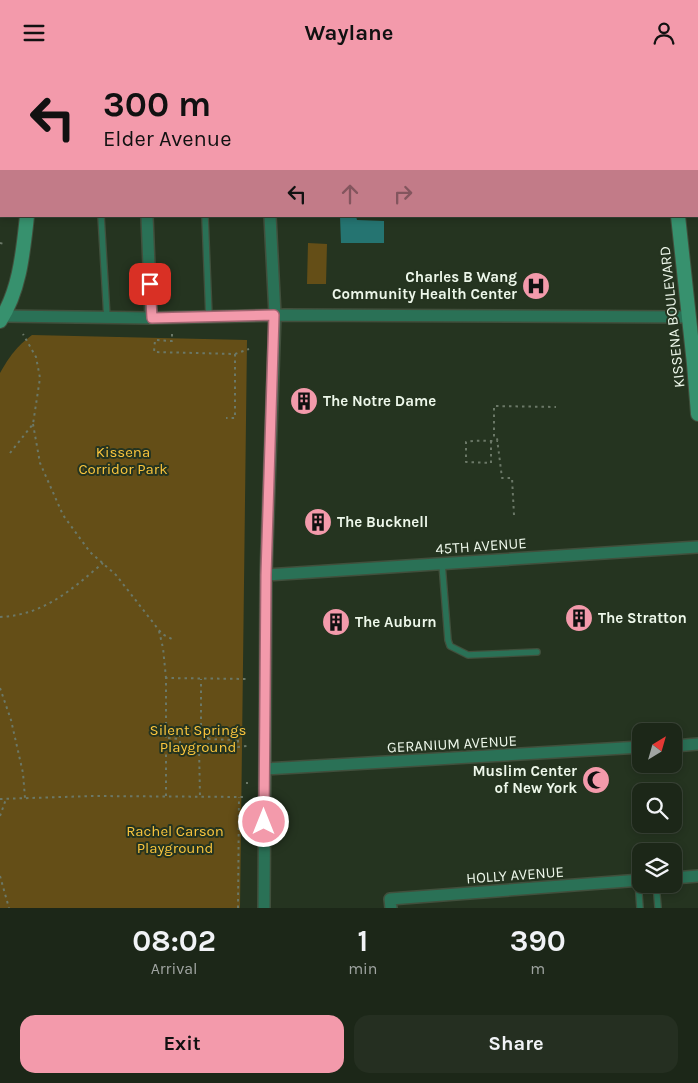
<!DOCTYPE html>
<html lang="en">
<head>
<meta charset="utf-8">
<style>
  body { margin:0; font-family:Karla,sans-serif; background:#252f21; color:#f1f3f6; height:100vh; display:flex; flex-direction:column; font-size:19px; white-space:nowrap }
  * { box-sizing:border-box; margin:0 }
  p { font-size:16px; color:#a0a5a2 }
  .icon { flex:none; width:28px; height:28px; fill:none; stroke:currentColor; stroke-width:2; stroke-linecap:round; stroke-linejoin:round }
  .map { position:relative; height:843px; overflow:hidden }
  .details { display:flex; flex-direction:column; background:#1c2718; flex:1 }
  .details>* { flex:none }
  .banner { position:absolute; left:0px; top:0px; width:699px; height:152px; box-shadow:0 2px 8px #0003,0 0 0 1px #3a4437; background:#f39aab; color:#111; overflow:hidden }
  .needle { width:32px; rotate:37deg }
  .tools { position:absolute; left:632px; top:658px; display:grid; gap:10px }
  .tools a { display:grid; place-items:center; width:50px; height:50px; border-radius:10px; background:#1c2718; box-shadow:0 2px 8px #0003,0 0 0 1px #3a4437; font-size:25px }
  .pin { position:absolute; display:grid; place-items:center; width:42px; height:42px; color:#fff; margin:-21px; border-radius:10px; box-shadow:0 2px 8px #0006 }
  .me { position:absolute; width:55px; margin:-28px; rotate:0deg; stroke-linejoin:round; filter:drop-shadow(0 0 4px #0008) }
  .turn { display:flex; align-items:center; gap:18px; height:105px; padding:0 20px; font-size:22px }
  .turn .icon { width:65px; height:65px; stroke-width:2.5 }
  .turn b { display:block; font-size:35px; line-height:42px }
  .lanes { display:flex; align-items:center; height:48px; padding:0 20px; background:#0003; justify-content:center; gap:25px; direction:ltr }
  .lanes .off { opacity:.35 }
  .eta { display:flex; justify-content:space-evenly; align-items:center; height:85px; text-align:center }
  .eta b { font-size:30px; font-weight:700; line-height:35px }
  .button { display:flex; gap:10px; margin-top:auto; padding:10px 20px }
  .button a { flex:1; height:58px; border-radius:15px; background:#f39aab; color:#111; font-size:20px; font-weight:700; line-height:58px; text-align:center }
  .button a+a { background:#252f21; color:#f1f3f6 }
  header { display:flex; justify-content:space-between; align-items:center; height:65px; padding:0 20px; background:#f39aab; color:#111; font-size:22px; font-weight:700 }
  .map>svg:first-child { display:block }
</style>
</head>
<body>
<header><svg class="icon" aria-label="menu" viewBox="0 0 24 24"><path d="M4 6h16M4 12h16M4 18h16"/></svg>Waylane<svg class="icon" aria-label="person" viewBox="0 0 24 24"><circle cx="12" cy="8" r="4"/><path d="M4 21q1-7 8-7t8 7"/></svg></header>
<div class="map">
<svg width="698" height="843" viewBox="0 0 698 843">
  <rect width="100%" height="100%" fill="#253420"/>
  <path fill="#644e17" d="M 308,178 L 327,179 L 326,219 L 307,219 Z
    M 32,270 L 247,275 L 240,843 L 0,843 L 0,308 C 10,291 16,282 32,270 Z"/>
  <path fill="#257471" d="M 340,151 L 356,151 L 357,155 L 384,156 L 384,178 L 341,178 Z"/>
  <g fill="none" stroke-linecap="round" stroke-linejoin="round">
    <g stroke="#414f3c" stroke-width="8">
      <path id="service" d="M 200,0 L 200,1
        M 101,151 L 107,252
        M 205,151 L 209,252
        M 442,499 L 448,575 L 450,581 L 468,590 L 537,587
        M 638,816 L 640,843
        M 656,819 L 658,842"/>
    </g>
    <g stroke="#414f3c" stroke-width="14">
      <path id="minor" d="M 141,0 L 142,1
        M 263,0 L 263,1
        M 0,60 L 1,60
        M 147,151 L 151,253
        M 3,251 L 151,253 L 285,250 L 688,252
        M 266,510 L 698,482
        M 674,681 L 698,679
        M 265,704 L 641,682
        M 674,813 L 698,811
        M 264,843 L 266,510 L 275,250 L 270,151
        M 391,843 L 390,834 L 641,815"/>
    </g>
    <g stroke="#414f3c" stroke-width="16">
      <path id="secondary" d="M 662,0 L 663,1
        M 40,1 L 40,0
        M 678,151 L 694,299 L 698,349
        M 0,256 C 20,225 23,187 27,151"/>
    </g>
    <path stroke="#6b7867" stroke-width="2" stroke-dasharray="2.5 4" stroke-linecap="butt" d="M 315,0 L 315,1
      M 472,0 L 472,1
      M 319,1 L 319,0
      M 0,178 L 4,179
      M 172,269 L 172,276 L 155,275 L 154,287 L 235,289 L 235,353 L 226,353
      M 235,289 L 249,284
      M 33,359 L 40,398 L 63,450 L 90,487 L 116,510 L 162,569 L 174,575
      M 491,376 L 491,398 L 466,397 L 466,377 C 476,375 487,376 498,376
      M 10,388 L 33,359 L 40,313 L 36,292 L 23,269
      M 514,450 L 512,413 L 502,413 L 497,373 L 494,372 L 494,341 L 556,342
      M 0,552 C 44,550 71,525 103,498
      M 159,566 L 163,583 L 166,613
      M 0,623 L 11,655 L 23,708 L 25,733
      M 180,667 L 208,667 L 208,681 L 180,680 Z
      M 201,667 L 201,614
      M 168,673 L 180,674
      M 208,674 L 238,675 L 237,667 L 247,667
      M 238,675 L 238,682 L 247,681
      M 199,682 L 200,732
      M 246,718 L 248,718
      M 166,731 L 166,613 L 248,614
      M 0,734 L 93,731 L 246,732
      M 0,751 L 6,734
      M 0,811 L 9,843
      M 238,843 L 239,732"/>
    <use href="#service" stroke="#2a7156" stroke-width="5.5"/>
    <use href="#minor" stroke="#2a7156" stroke-width="11"/>
    <use href="#secondary" stroke="#37916e" stroke-width="14"/>
  </g>
  <g fill="none" stroke-linecap="round" stroke-linejoin="round">
    <g stroke="#9e646f" stroke-width="12">
      <path id="route" d="M 150,219 L 152,253 L 274,250 L 266,510 L 264,757"/>
    </g>
    <use href="#route" stroke="#f39aab" stroke-width="9"/>
  </g>
  <defs>
    <g id="hospital-disc" transform="scale(1.4375)"><circle r="9.5" fill="#f39aab" stroke="#253420"/><path d="M-5-5h3v3.5h4V-5h3V5h-3V1.5h-4V5h-3Z" fill="#111"/></g>
    <g id="building-disc" transform="scale(1.4375)"><circle r="9.5" fill="#f39aab" stroke="#253420"/><path d="M-4-6H4V6H1V3H-1V6H-4ZM-2.5-4.3h1.7v1.8h-1.7ZM.8-4.3h1.7v1.8H.8ZM-2.5-1h1.7V.8h-1.7ZM.8-1h1.7V.8H.8Z" fill="#111"/></g>
    <g id="mosque-disc" transform="scale(1.4375)"><circle r="9.5" fill="#f39aab" stroke="#253420"/><path d="M3.5-4.9A6 6 0 1 0 3.5 4.9A5 5 0 1 1 3.5-4.9Z" fill="#111"/></g>
  </defs>
  <g fill-rule="evenodd">
    <use href="#hospital-disc" x="536" y="221"/>
    <use href="#building-disc" x="304" y="336"/>
    <use href="#building-disc" x="318" y="457"/>
    <use href="#building-disc" x="579" y="553"/>
    <use href="#building-disc" x="336" y="557"/>
    <use href="#mosque-disc" x="596" y="715"/>
  </g>
  <g text-anchor="middle" dominant-baseline="central" stroke-width="4" stroke-linejoin="round" paint-order="stroke">
    <g font-size="15" font-weight="bold" fill="#edf7ea" stroke="#253420" text-anchor="start">
      <text x="517" y="212" text-anchor="end">Charles B Wang<tspan x="517" dy="17">Community Health Center</tspan></text>
      <text x="323" y="336">The Notre Dame</text>
      <text x="337" y="457">The Bucknell</text>
      <text x="598" y="553">The Stratton</text>
      <text x="355" y="557">The Auburn</text>
      <text x="577" y="706" text-anchor="end">Muslim Center<tspan x="577" dy="17">of New York</tspan></text>
    </g>
    <g font-size="15" fill="#edf7ea" stroke="#253420">
      <text transform="translate(672 252) rotate(-96)">KISSENA BOULEVARD</text>
      <text transform="translate(481 481) rotate(-4)">45TH AVENUE</text>
      <text transform="translate(452 679) rotate(-3)">GERANIUM AVENUE</text>
      <text transform="translate(515 810) rotate(-4)">HOLLY AVENUE</text>
    </g>
    <g font-size="15" fill="#fac53d" stroke="#253420">
      <text x="123" y="387">Kissena<tspan x="123" dy="17">Corridor Park</tspan></text>
      <text x="198" y="665">Silent Springs<tspan x="198" dy="17">Playground</tspan></text>
      <text x="175" y="766">Rachel Carson<tspan x="175" dy="17">Playground</tspan></text>
    </g>
  </g>
</svg>
<div class="tools">
<a><svg class="needle" viewBox="-14 -14 28 28"><path d="M0-13l5 13h-10z" fill="#e53935"/><path d="M0 13l5-13h-10z" fill="#a0a5a2"/></svg></a>
<a><svg class="icon" aria-label="search" viewBox="0 0 24 24"><circle cx="10" cy="10" r="6"/><path d="M15 15l6 6"/></svg></a>
<a><svg class="icon" aria-label="layers" viewBox="0 0 24 24"><path d="M12 4l9 5-9 5-9-5zM3 14l9 5 9-5"/></svg></a>
</div>
<div class="pin" style="left:150px;top:219px;background:#d93025"><svg class="icon" aria-label="arrive" viewBox="0 0 24 24"><path d="M6 21V4h12l-3 4 3 4H6"/></svg></div>
<svg class="me" style="left:264px;top:757px" viewBox="-20 -20 40 40"><circle r="17" fill="#f39aab" stroke="#fff" stroke-width="3"/><path d="M0-11L8 9 0 5-8 9z" fill="#fff"/></svg>
<div class="banner">
<div class="turn"><svg class="icon" aria-label="left" viewBox="0 0 24 24"><path d="M17 20v-9H6M10 6l-5 5 5 5"/></svg><div><b>300 m</b>Elder Avenue</div></div>
<div class="lanes"><svg class="icon" aria-label="left" viewBox="0 0 24 24"><path d="M17 20v-9H6M10 6l-5 5 5 5"/></svg><svg class="icon off" aria-label="ahead" viewBox="0 0 24 24"><path d="M12 20V5M6 11l6-6 6 6"/></svg><svg class="icon off" aria-label="right" viewBox="0 0 24 24"><path d="M7 20v-9h11M14 6l5 5-5 5"/></svg></div>
</div>
</div>
<section class="details">
<div class="eta">
<div><b>08:02</b><p>Arrival</p></div>
<div><b>1</b><p>min</p></div>
<div><b>390</b><p>m</p></div>
</div>
<div class="button"><a>Exit</a><a>Share</a></div>
</section>
</body>
</html>
